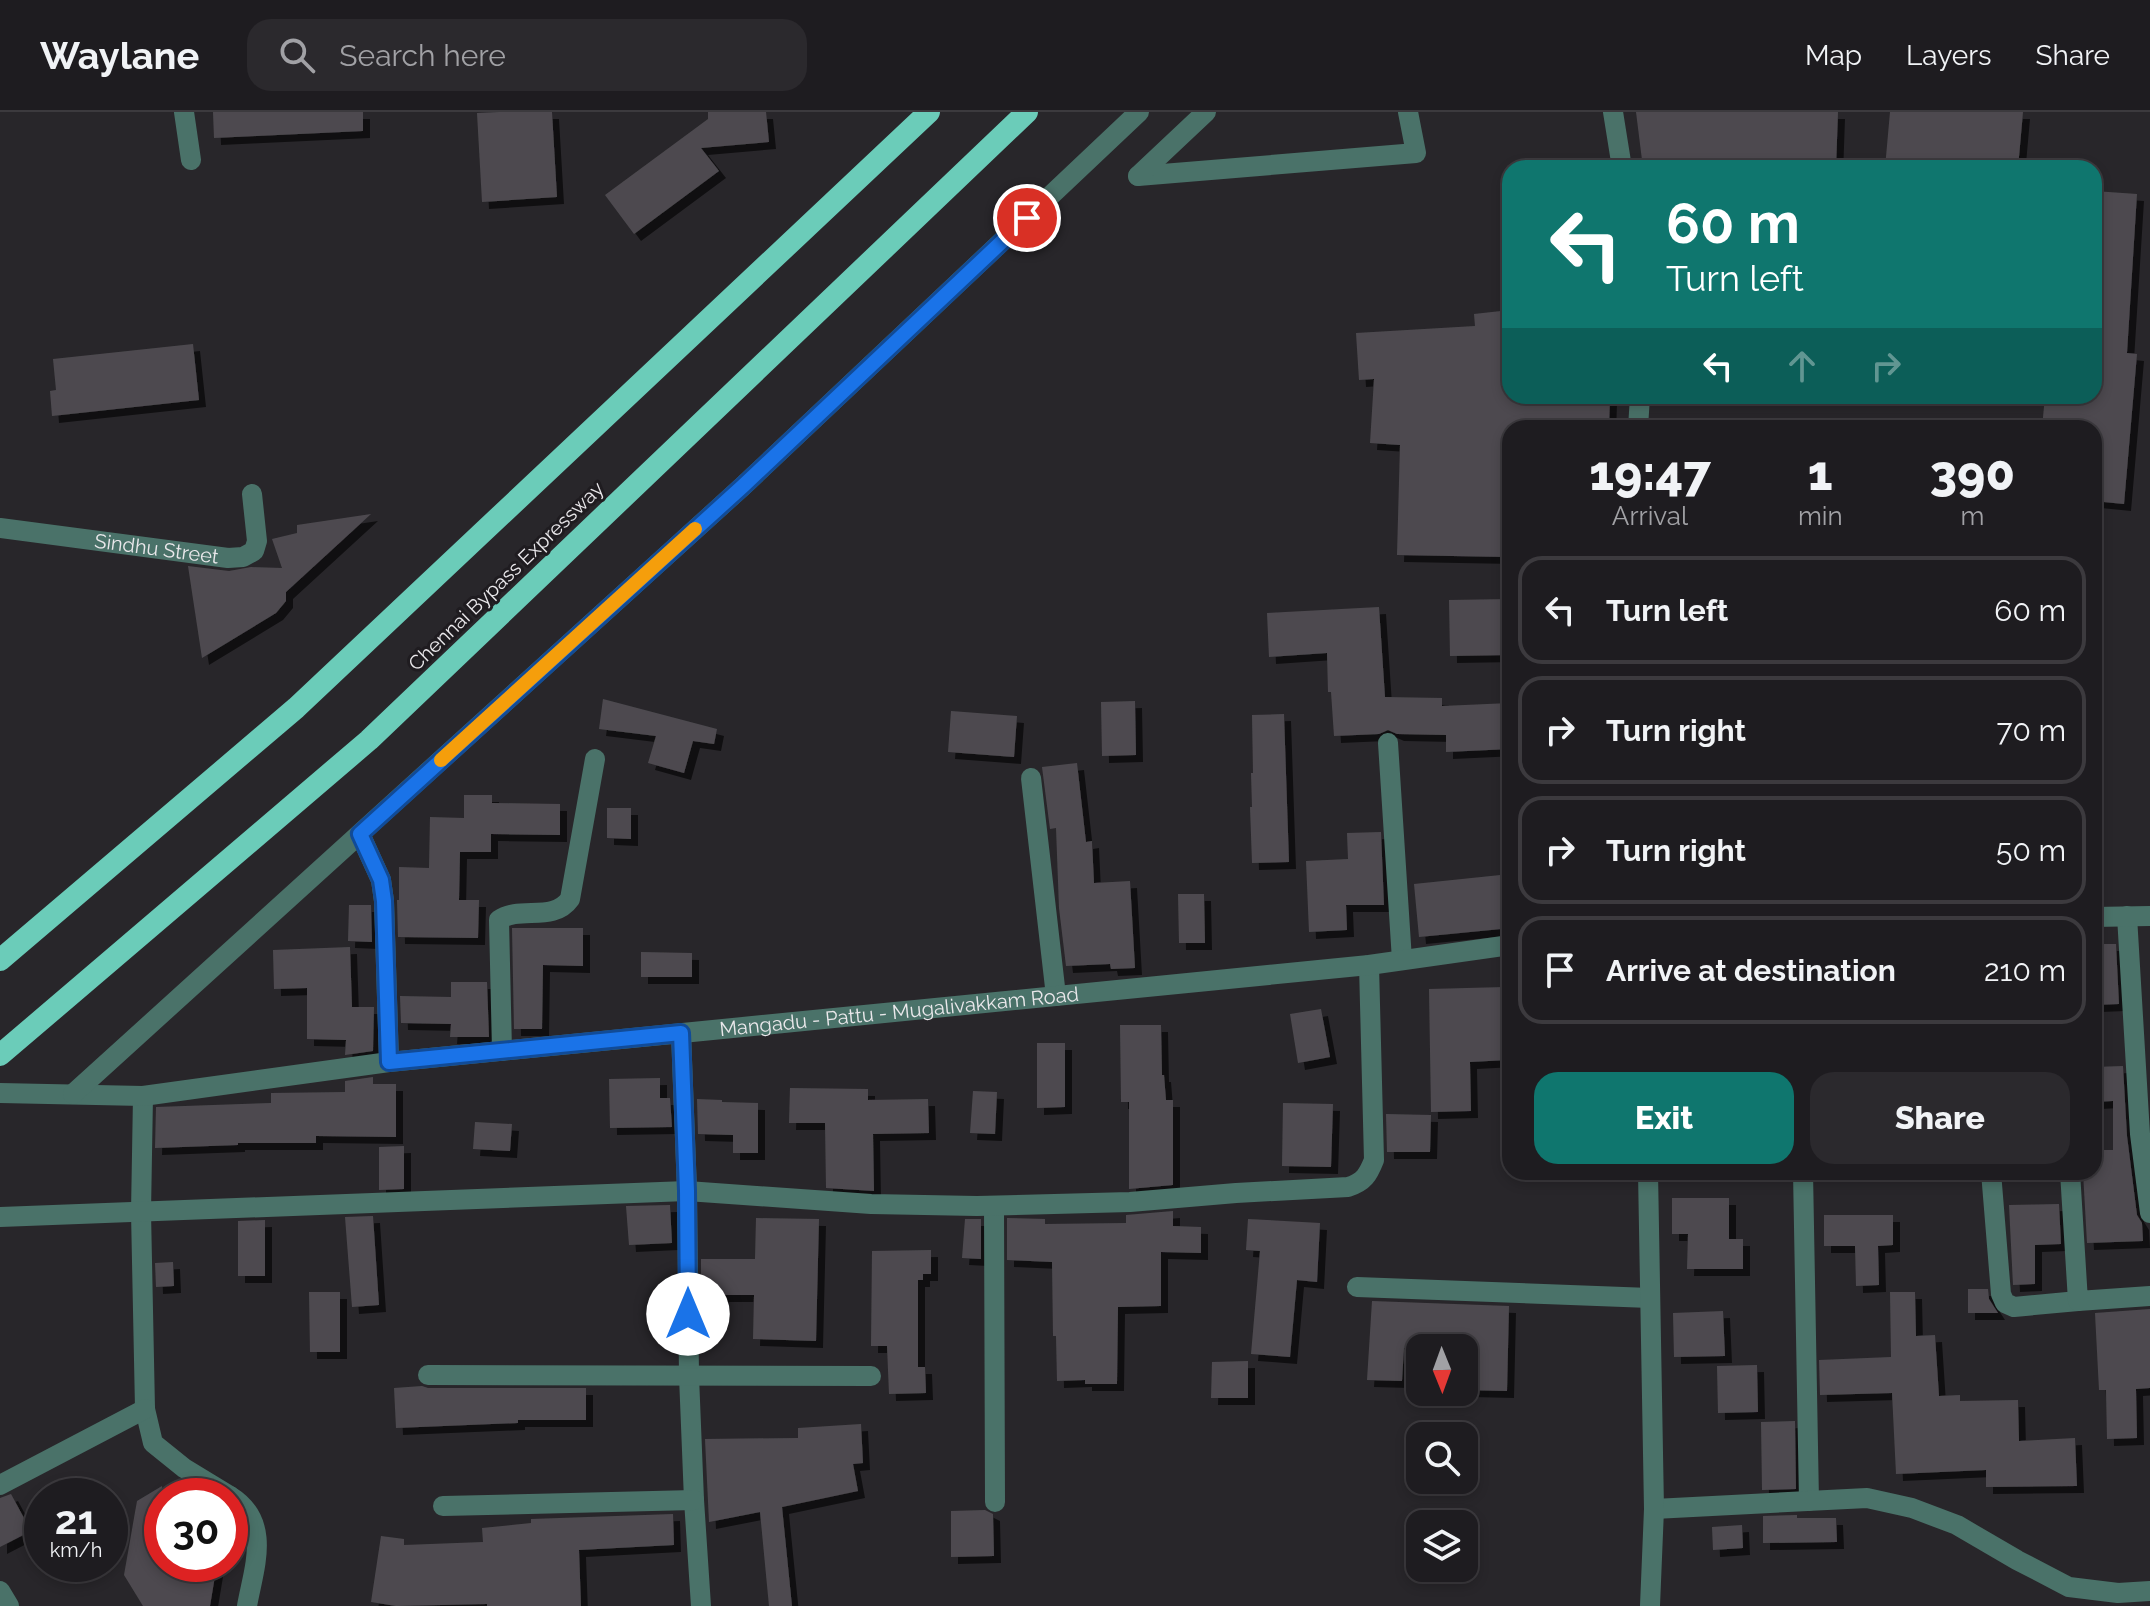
<!DOCTYPE html>
<html lang="en">
<head>
<meta charset="utf-8">
<style>
  body { margin:0; font-family:Raleway,sans-serif; background:#2b292d; color:#f1f3f6; height:100vh; display:flex; flex-direction:column; font-size:30px; white-space:nowrap }
  * { box-sizing:border-box; margin:0 }
  p { font-size:26px; color:#a1a1a5 }
  .icon { flex:none; width:44px; height:44px; fill:none; stroke:currentColor; stroke-width:2; stroke-linecap:round; stroke-linejoin:round }
  .map { position:relative; flex:1; overflow:hidden }
  .panel { position:absolute; left:1502px; top:308px; width:600px; height:760px; display:flex; flex-direction:column; background:#1e1c20; border-radius:24px; box-shadow:0 4px 12px #0003,0 0 0 2px #3c3a3e }
  .panel>* { flex:none }
  .guide { position:absolute; left:1502px; top:48px; width:600px; height:244px; border-radius:24px; box-shadow:0 4px 12px #0003,0 0 0 2px #3c3a3e; background:#0f766e; color:#fff; overflow:hidden }
  .needle { width:52px; rotate:179deg }
  .fabs { position:absolute; left:1406px; top:1222px; display:grid; gap:16px }
  .fabs a { display:grid; place-items:center; width:72px; height:72px; border-radius:16px; background:#1e1c20; box-shadow:0 4px 12px #0003,0 0 0 2px #3c3a3e; font-size:40px }
  .speed { position:absolute; left:24px; top:1366px; display:flex; gap:16px; font-size:40px; font-weight:700; text-align:center }
  .speed>* { display:grid; place-content:center; width:104px; height:104px; border-radius:50%; background:#1e1c20; box-shadow:0 4px 12px #0003,0 0 0 2px #3c3a3e; line-height:1 }
  .speed small { font-size:20px; font-weight:400 }
  .speed .limit { border:12px solid #d22; background:#fff; color:#111 }
  .pin { position:absolute; display:grid; place-items:center; width:68px; height:68px; color:#fff; margin:-34px; border:4px solid #fff; border-radius:50%; box-shadow:0 2px 8px #0007 }
  .me { position:absolute; width:88px; margin:-44px; rotate:0deg; stroke-linejoin:round; filter:drop-shadow(0 0 6px #0008) }
  .turn { display:flex; align-items:center; gap:28px; height:168px; padding:0 32px; font-size:36px }
  .turn .icon { width:104px; height:104px; stroke-width:2.5 }
  .turn b { display:block; font-size:56px; line-height:68px }
  .lanes { display:flex; align-items:center; height:76px; padding:0 32px; background:#0003; justify-content:center; gap:40px; direction:ltr }
  .lanes .off { opacity:.35 }
  .eta { display:flex; justify-content:space-evenly; align-items:center; height:136px; text-align:center }
  .eta b { font-size:48px; font-weight:800; line-height:56px }
  .action { display:flex; gap:16px; margin-top:auto; padding:16px 32px }
  .action a { flex:1; height:92px; border-radius:24px; background:#0f766e; color:#fff; font-size:32px; font-weight:800; line-height:92px; text-align:center }
  .action a+a { background:#2b292d; color:#f1f3f6 }
  ul { padding:0; list-style:none }
  li { display:flex; align-items:center; gap:24px; height:108px; margin:0 16px 12px; padding:0 16px; border:4px solid #3c3a3e; border-radius:24px }
  li div { flex:1 }
  li b { display:block; font-size:30px }
  li em { font-style:normal }
  header { display:flex; align-items:center; gap:48px; box-sizing:border-box; height:112px; padding:0 40px; background:#1e1c20; border-bottom:2px solid #3c3a3e }
  header strong { font-size:38px }
  nav { display:flex; gap:44px; margin-inline-start:auto; font-size:28px }
  .search { width:560px; height:72px; background:#2b292d; display:flex; align-items:center; gap:20px; box-sizing:border-box; padding:0 28px; border-radius:24px; color:#a1a1a5; font-size:30px }
  .map>svg:first-child { display:block }
</style>
</head>
<body>
<header>
<strong>Waylane</strong>
<div class="search"><svg class="icon" aria-label="search" viewBox="0 0 24 24"><circle cx="10" cy="10" r="6"/><path d="M15 15l6 6"/></svg>Search here</div>
<nav><a>Map</a><a>Layers</a><a>Share</a></nav>
</header>
<div class="map">
<svg width="2150" height="1494" viewBox="0 0 2150 1494">
  <defs>
    <filter id="shadow"><feDropShadow dx="7" dy="7" stdDeviation="0" flood-color="#0009"/></filter>
  </defs>
  <rect width="100%" height="100%" fill="#28262a"/>
  <path fill="#4d4a4f" filter="url(#shadow)" d="M 213,0 L 363,0 L 363,19 L 214,26 Z
    M 499,0 L 552,0 L 557,85 L 482,90 L 477,1 Z
    M 708,0 L 766,0 L 769,30 L 701,36 L 719,59 L 634,122 L 605,83 L 708,7 Z
    M 1636,0 L 1838,0 L 1836,56 L 1643,56 Z
    M 1890,0 L 2023,0 L 2018,56 L 1885,56 Z
    M 2094,79 L 2137,82 L 2127,241 L 2137,242 L 2124,392 L 2094,389 L 2094,316 L 2042,316 L 2045,284 L 2094,284 Z
    M 1510,198 L 1510,284 L 1610,284 L 1609,316 L 1510,316 L 1507,445 L 1397,443 L 1400,333 L 1370,331 L 1374,267 L 1359,268 L 1356,221 L 1475,214 L 1474,202 Z
    M 193,232 L 199,288 L 52,304 L 50,279 L 56,278 L 53,247 Z
    M 371,402 L 286,480 L 286,489 L 276,501 L 202,546 L 188,454 L 229,459 L 251,455 L 282,456 L 272,427 L 297,421 L 297,413 Z
    M 1510,487 L 1510,543 L 1450,544 L 1449,488 Z
    M 1379,495 L 1385,585 L 1442,586 L 1442,594 L 1510,591 L 1510,637 L 1446,640 L 1446,623 L 1397,622 L 1388,618 L 1379,622 L 1334,624 L 1331,580 L 1328,580 L 1327,541 L 1269,545 L 1267,501 Z
    M 603,587 L 717,617 L 714,632 L 693,629 L 684,661 L 648,651 L 656,624 L 599,617 Z
    M 1135,589 L 1136,643 L 1102,644 L 1101,590 Z
    M 951,599 L 1017,604 L 1014,645 L 948,640 Z
    M 1284,602 L 1289,750 L 1252,751 L 1250,695 L 1252,695 L 1251,661 L 1253,661 L 1252,603 Z
    M 1077,651 L 1086,730 L 1092,729 L 1094,771 L 1130,769 L 1135,856 L 1111,857 L 1110,852 L 1066,854 L 1059,796 L 1056,716 L 1050,717 L 1042,655 Z
    M 464,683 L 492,683 L 492,691 L 560,692 L 560,723 L 491,722 L 491,740 L 460,740 L 459,788 L 479,788 L 478,826 L 398,825 L 397,788 L 399,788 L 399,755 L 429,756 L 430,705 L 464,706 Z
    M 607,696 L 631,696 L 631,727 L 607,726 Z
    M 1381,720 L 1384,793 L 1346,793 L 1347,818 L 1309,820 L 1306,749 L 1348,747 L 1347,721 Z
    M 1510,762 L 1510,806 L 1500,807 L 1501,817 L 1419,825 L 1414,772 Z
    M 1178,782 L 1204,782 L 1205,831 L 1179,831 Z
    M 349,793 L 371,793 L 372,830 L 348,829 Z
    M 512,816 L 583,816 L 583,854 L 543,853 L 542,917 L 514,917 Z
    M 2094,832 L 2116,832 L 2119,892 L 2094,893 Z
    M 350,835 L 352,895 L 374,895 L 373,939 L 345,943 L 346,928 L 307,927 L 307,876 L 274,877 L 273,838 Z
    M 641,840 L 692,841 L 692,865 L 641,865 Z
    M 451,870 L 487,870 L 489,925 L 450,925 L 451,912 L 401,911 L 400,884 L 451,885 Z
    M 1505,875 L 1508,948 L 1470,950 L 1471,999 L 1431,1000 L 1429,877 Z
    M 1321,897 L 1330,945 L 1298,951 L 1290,902 Z
    M 1120,913 L 1161,913 L 1162,963 L 1164,963 L 1166,988 L 1173,988 L 1173,1073 L 1129,1077 L 1129,990 L 1121,990 Z
    M 1037,931 L 1065,931 L 1065,995 L 1037,996 Z
    M 2123,954 L 2127,1024 L 2137,1103 L 2142,1111 L 2143,1129 L 2087,1131 L 2083,1060 L 2094,1060 L 2094,1038 L 2113,1038 L 2113,989 L 2094,990 L 2094,955 Z
    M 373,965 L 373,972 L 396,972 L 396,1025 L 316,1024 L 316,1031 L 238,1031 L 238,1033 L 155,1036 L 156,995 L 271,991 L 271,981 L 345,980 L 345,969 Z
    M 660,966 L 660,986 L 670,986 L 672,1015 L 610,1016 L 609,967 Z
    M 790,976 L 868,977 L 868,988 L 928,987 L 929,1021 L 873,1022 L 874,1079 L 826,1076 L 825,1011 L 789,1011 Z
    M 973,979 L 997,980 L 995,1022 L 970,1021 Z
    M 697,987 L 722,988 L 722,990 L 758,991 L 758,1041 L 733,1041 L 733,1023 L 698,1022 Z
    M 1283,991 L 1333,992 L 1331,1055 L 1282,1054 Z
    M 1386,1002 L 1431,1003 L 1430,1040 L 1387,1040 Z
    M 475,1010 L 512,1012 L 510,1039 L 473,1037 Z
    M 404,1034 L 404,1077 L 379,1078 L 379,1035 Z
    M 1672,1086 L 1729,1086 L 1729,1127 L 1743,1127 L 1743,1157 L 1687,1157 L 1688,1122 L 1672,1122 Z
    M 2059,1092 L 2061,1132 L 2035,1133 L 2035,1172 L 2013,1173 L 2009,1093 Z
    M 670,1093 L 672,1131 L 629,1133 L 626,1094 Z
    M 1173,1099 L 1173,1114 L 1201,1115 L 1201,1141 L 1161,1140 L 1161,1194 L 1118,1195 L 1117,1272 L 1085,1272 L 1085,1268 L 1057,1269 L 1056,1224 L 1053,1224 L 1052,1150 L 1007,1148 L 1007,1106 L 1045,1107 L 1045,1112 L 1126,1111 L 1126,1103 Z
    M 1824,1103 L 1893,1103 L 1893,1133 L 1878,1134 L 1879,1173 L 1856,1174 L 1855,1134 L 1824,1134 Z
    M 373,1104 L 379,1193 L 352,1195 L 345,1105 Z
    M 756,1106 L 819,1107 L 816,1229 L 753,1227 L 754,1183 L 701,1183 L 701,1147 L 755,1147 Z
    M 965,1107 L 981,1107 L 981,1147 L 962,1146 Z
    M 1248,1107 L 1320,1111 L 1317,1170 L 1297,1168 L 1290,1245 L 1251,1242 L 1260,1139 L 1246,1138 Z
    M 265,1108 L 265,1164 L 238,1164 L 238,1109 Z
    M 931,1138 L 931,1162 L 923,1162 L 923,1168 L 918,1168 L 918,1255 L 925,1255 L 926,1281 L 889,1282 L 887,1234 L 871,1234 L 872,1139 Z
    M 173,1150 L 174,1174 L 156,1175 L 155,1151 Z
    M 1968,1177 L 1988,1177 L 1989,1187 L 1998,1201 L 1968,1201 Z
    M 309,1180 L 340,1180 L 340,1240 L 310,1240 Z
    M 1890,1180 L 1915,1180 L 1916,1224 L 1935,1223 L 1939,1284 L 1960,1283 L 1960,1289 L 2018,1288 L 2019,1329 L 2075,1326 L 2077,1374 L 1986,1375 L 1986,1358 L 1896,1362 L 1892,1281 L 1820,1283 L 1819,1248 L 1891,1245 Z
    M 1372,1189 L 1509,1194 L 1507,1279 L 1464,1278 L 1464,1236 L 1404,1236 L 1402,1269 L 1367,1268 Z
    M 2150,1197 L 2150,1276 L 2136,1277 L 2137,1326 L 2107,1327 L 2106,1278 L 2099,1278 L 2095,1201 Z
    M 1723,1199 L 1725,1244 L 1674,1245 L 1673,1201 Z
    M 1248,1249 L 1248,1286 L 1211,1286 L 1212,1250 Z
    M 1757,1253 L 1758,1300 L 1718,1301 L 1717,1254 Z
    M 422,1274 L 428,1276 L 586,1276 L 586,1308 L 518,1308 L 518,1311 L 396,1316 L 394,1276 Z
    M 1795,1309 L 1796,1377 L 1762,1378 L 1761,1310 Z
    M 861,1312 L 863,1351 L 853,1352 L 858,1379 L 782,1395 L 792,1494 L 769,1494 L 760,1400 L 709,1410 L 705,1327 L 798,1326 L 798,1316 Z
    M 162,1374 L 162,1452 L 217,1452 L 210,1494 L 143,1494 L 124,1463 L 137,1389 Z
    M 11,1382 L 31,1419 L 0,1435 L 0,1386 Z
    M 985,1398 L 993,1402 L 994,1444 L 951,1445 L 951,1399 Z
    M 673,1402 L 674,1433 L 579,1438 L 581,1494 L 487,1494 L 487,1492 L 396,1494 L 371,1490 L 381,1424 L 404,1427 L 404,1433 L 483,1430 L 482,1416 L 531,1411 L 531,1407 Z
    M 1797,1403 L 1797,1406 L 1836,1406 L 1837,1430 L 1763,1431 L 1763,1404 Z
    M 1742,1413 L 1743,1436 L 1713,1438 L 1712,1415 Z"/>
  <g fill="none" stroke-linecap="round" stroke-linejoin="round">
    <g stroke="#4a7269" stroke-width="20">
      <path d="M 184,0 L 191,48"/>
      <path d="M 1613,0 L 1622,56"/>
      <path d="M 1138,64 L 1416,41 L 1408,0"/>
      <path d="M 1138,64 L 1206,0"/>
      <path d="M 1638,316 L 1640,284"/>
      <path id="s1" d="M 0,416 L 228,446 L 243,445 L 254,439 L 257,429 L 252,382"/>
      <path d="M 1388,631 L 1402,848"/>
      <path d="M 1031,666 L 1056,884"/>
      <path d="M 360,722 L 381,768 L 384,789 L 389,950"/>
      <path d="M 2127,804 L 2140,1022 L 2150,1101"/>
      <path d="M 681,921 L 687,1079 L 689,1264 L 694,1388 L 701,1494"/>
      <path d="M 502,939 L 499,808 C 520,793 553,811 570,787 L 595,647"/>
      <path d="M 143,984 L 141,1100 L 145,1297 L 153,1331 L 184,1356 L 230,1384"/>
      <path d="M 1803,1060 L 1809,1389"/>
      <path d="M 1991,1060 L 2001,1182 L 2005,1191 L 2014,1195 L 2078,1189"/>
      <path d="M 2070,1060 L 2078,1189 L 2150,1184"/>
      <path d="M 994,1094 L 995,1390"/>
      <path d="M 0,1105 L 687,1079 L 871,1092 L 977,1094 L 1130,1090 L 1236,1081 L 1348,1075 C 1364,1070 1368,1063 1374,1048 L 1369,853"/>
      <path d="M 1357,1175 L 1650,1186"/>
      <path d="M 428,1263 L 871,1264"/>
      <path d="M 0,1373 L 145,1297"/>
      <path d="M 230,1384 C 272,1410 254,1455 247,1494"/>
      <path d="M 443,1394 L 694,1388"/>
      <path d="M 1654,1397 L 1867,1386 L 1912,1396 L 1957,1413 L 2017,1448 L 2069,1475 L 2118,1481 L 2150,1479"/>
      <path d="M 0,1479 L 9,1494"/>
    </g>
    <g stroke="#4a7269" stroke-width="20">
      <path d="M 2094,805 L 2150,804"/>
      <path id="s2" d="M 0,981 L 143,984 L 389,950 L 1369,853 L 1510,833"/>
      <path d="M 73,982 L 743,374 L 1139,0"/>
      <path d="M 1648,1060 L 1654,1397 L 1650,1494"/>
    </g>
    <path stroke="#6bccb9" stroke-width="22" d="M 0,848 L 296,596 L 929,0
      M 0,943 L 369,628 L 1027,0"/>
  </g>
  <g fill="none" stroke-linecap="round" stroke-linejoin="round">
    <g stroke="#114b97" stroke-width="20">
      <path id="route" d="M 688,1202 L 687,1079 L 681,921 L 389,950 L 384,789 L 381,768 L 360,722 L 743,374 L 1027,106"/>
    </g>
    <use href="#route" stroke="#1a73e8" stroke-width="14"/>
    <path stroke="#f59e0b" stroke-width="14" d="M 441,648 L 695,417"/>
  </g>
  <g text-anchor="middle" dominant-baseline="central" stroke-width="6" stroke-linejoin="round" paint-order="stroke">
    <g font-size="20" fill="#eae8eb" stroke="#1f1c20">
      <text stroke="none"><textPath href="#s1" startOffset="158">Sindhu Street</textPath></text>
      <text transform="translate(506 464) rotate(-44)">Chennai Bypass Expressway</text>
      <text stroke="none"><textPath href="#s2" startOffset="904">Mangadu - Pattu - Mugalivakkam Road</textPath></text>
    </g>
  </g>
</svg>
<div class="fabs">
<a><svg class="needle" viewBox="-14 -14 28 28"><path d="M0-13l5 13h-10z" fill="#e53935"/><path d="M0 13l5-13h-10z" fill="#a1a1a5"/></svg></a>
<a><svg class="icon" aria-label="search" viewBox="0 0 24 24"><circle cx="10" cy="10" r="6"/><path d="M15 15l6 6"/></svg></a>
<a><svg class="icon" aria-label="layers" viewBox="0 0 24 24"><path d="M12 4l9 5-9 5-9-5zM3 14l9 5 9-5"/></svg></a>
</div>
<div class="speed"><div>21<small>km/h</small></div><div class="limit">30</div></div>
<div class="pin" style="left:1027px;top:106px;background:#d93025"><svg class="icon" aria-label="arrive" viewBox="0 0 24 24"><path d="M6 21V4h12l-3 4 3 4H6"/></svg></div>
<svg class="me" style="left:688px;top:1202px" viewBox="-20 -20 40 40"><circle r="19" fill="#fff"/><path d="M0-13L10 11 0 6-10 11z" fill="#1a73e8"/></svg>
<div class="guide">
<div class="turn"><svg class="icon" aria-label="left" viewBox="0 0 24 24"><path d="M17 20v-9H6M10 6l-5 5 5 5"/></svg><div><b>60 m</b>Turn left</div></div>
<div class="lanes"><svg class="icon" aria-label="left" viewBox="0 0 24 24"><path d="M17 20v-9H6M10 6l-5 5 5 5"/></svg><svg class="icon off" aria-label="ahead" viewBox="0 0 24 24"><path d="M12 20V5M6 11l6-6 6 6"/></svg><svg class="icon off" aria-label="right" viewBox="0 0 24 24"><path d="M7 20v-9h11M14 6l5 5-5 5"/></svg></div>
</div>
<section class="panel">
<div class="eta">
<div><b>19:47</b><p>Arrival</p></div>
<div><b>1</b><p>min</p></div>
<div><b>390</b><p>m</p></div>
</div>
<ul>
<li><svg class="icon" aria-label="left" viewBox="0 0 24 24"><path d="M17 20v-9H6M10 6l-5 5 5 5"/></svg><div><b>Turn left</b></div><em>60 m</em></li>
<li><svg class="icon" aria-label="right" viewBox="0 0 24 24"><path d="M7 20v-9h11M14 6l5 5-5 5"/></svg><div><b>Turn right</b></div><em>70 m</em></li>
<li><svg class="icon" aria-label="right" viewBox="0 0 24 24"><path d="M7 20v-9h11M14 6l5 5-5 5"/></svg><div><b>Turn right</b></div><em>50 m</em></li>
<li><svg class="icon" aria-label="arrive" viewBox="0 0 24 24"><path d="M6 21V4h12l-3 4 3 4H6"/></svg><div><b>Arrive at destination</b></div><em>210 m</em></li>
</ul>
<div class="action"><a>Exit</a><a>Share</a></div>
</section>
</div>
</body>
</html>
